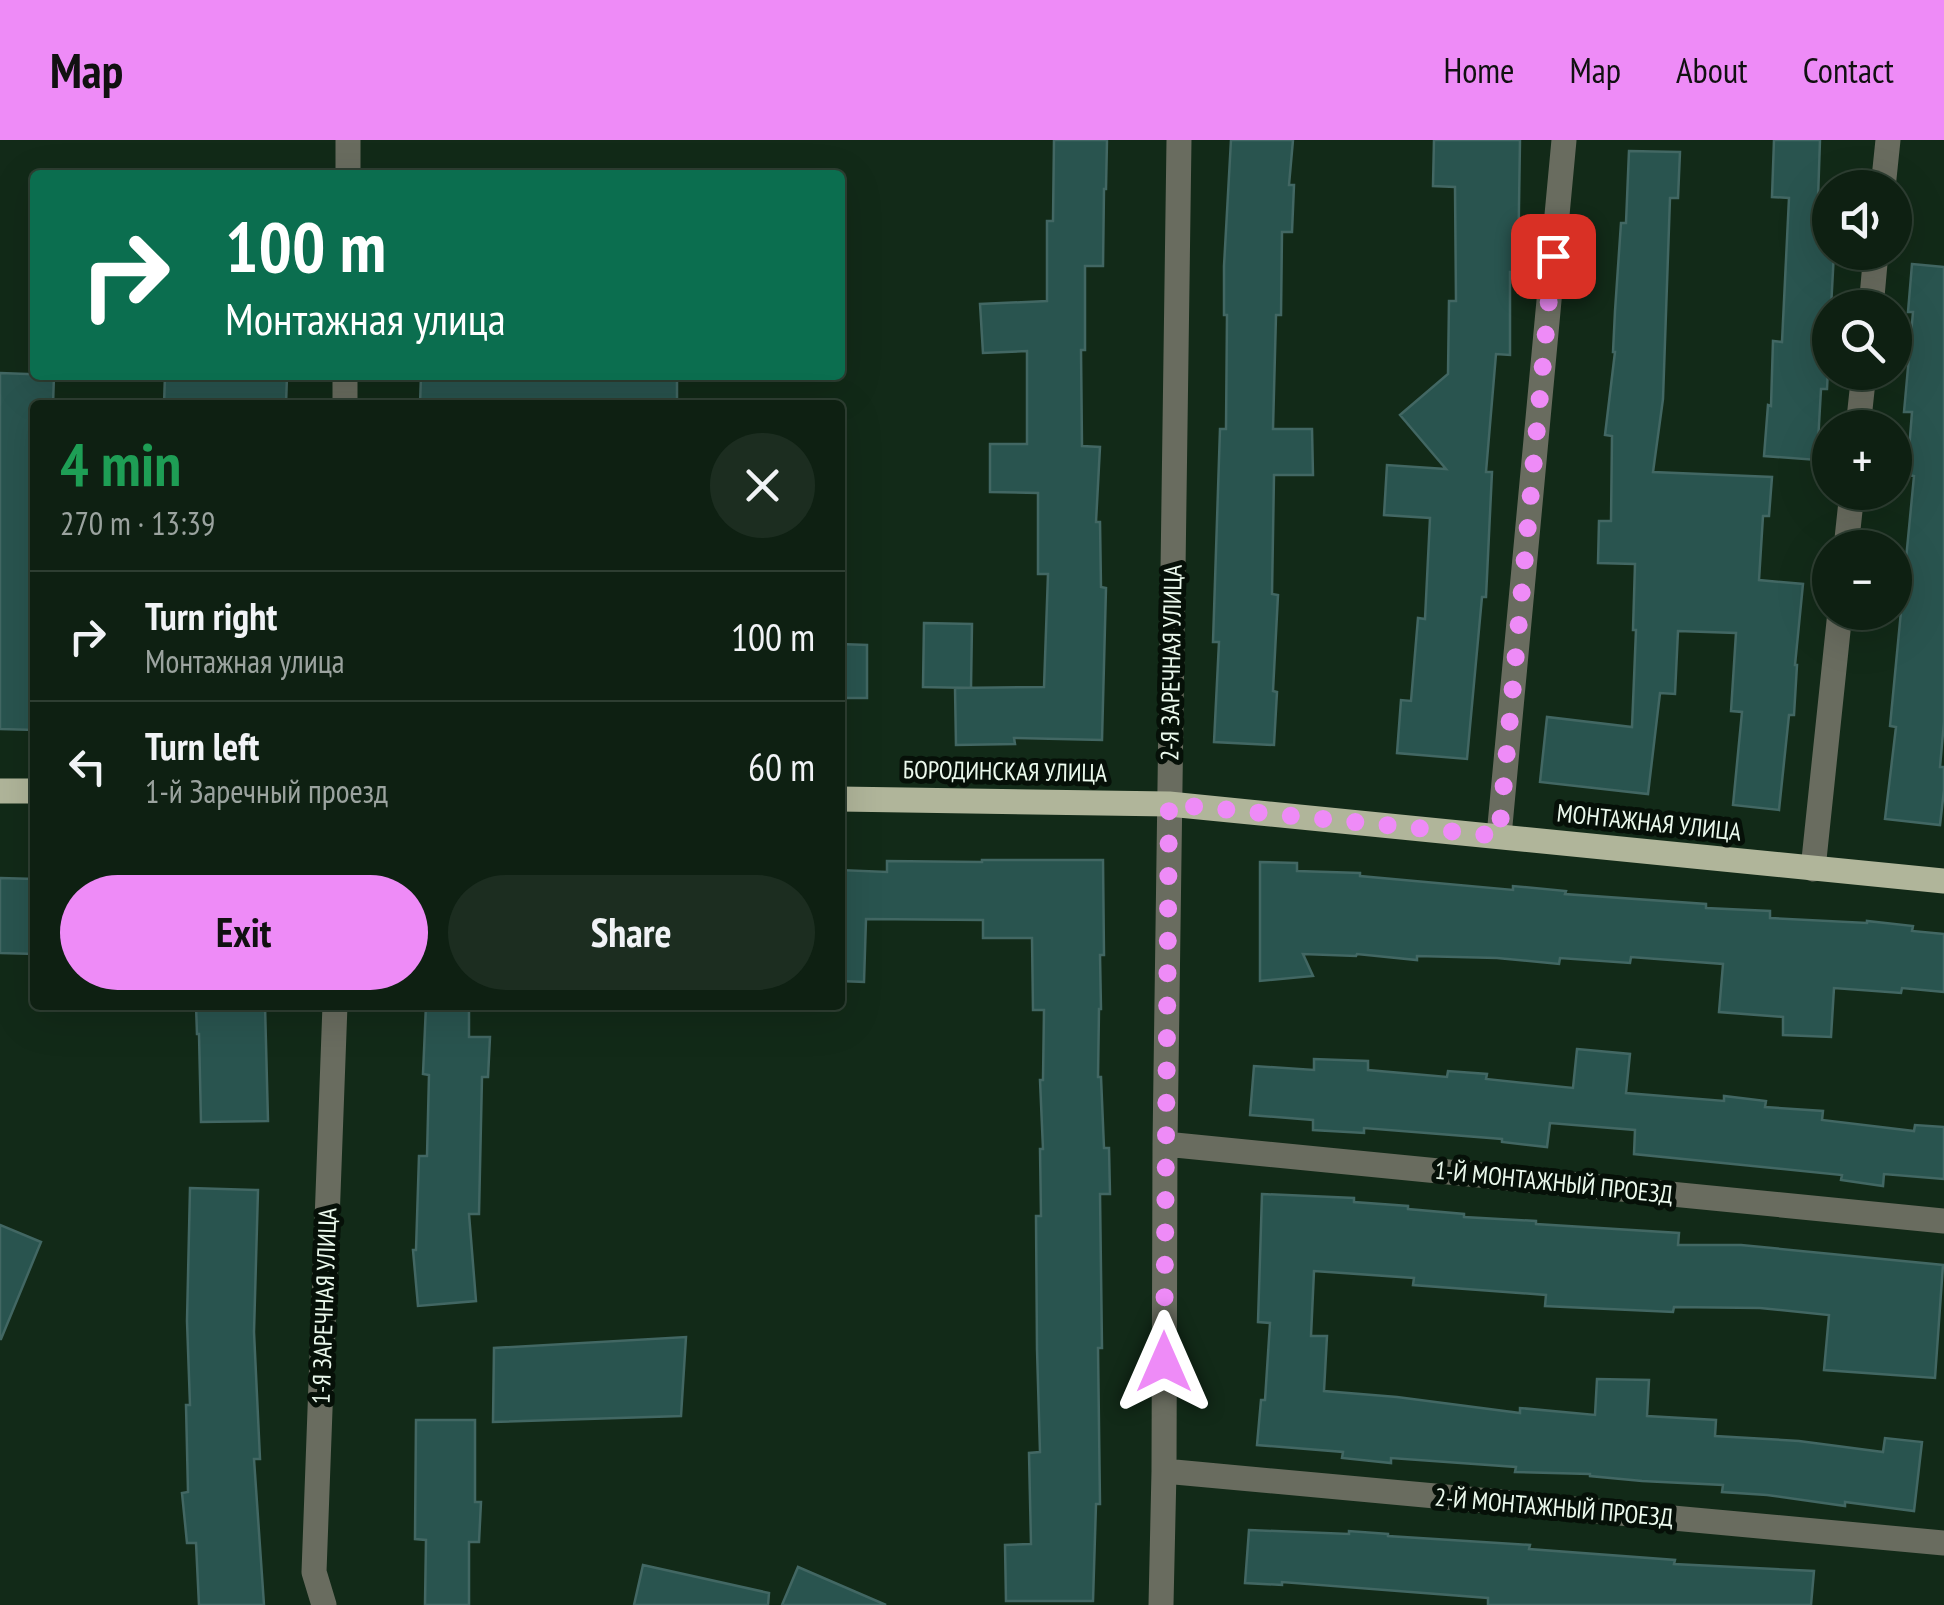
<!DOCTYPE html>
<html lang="en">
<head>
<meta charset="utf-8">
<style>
  body { margin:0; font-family:"PT Sans Narrow",sans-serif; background:#1c2d20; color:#f1f3f6; height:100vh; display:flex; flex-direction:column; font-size:38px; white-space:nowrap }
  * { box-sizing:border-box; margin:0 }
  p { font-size:32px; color:#9ba39f }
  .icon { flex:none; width:55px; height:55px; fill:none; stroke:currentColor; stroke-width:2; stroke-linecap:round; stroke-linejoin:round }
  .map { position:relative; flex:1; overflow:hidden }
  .details { position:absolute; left:30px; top:260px; width:815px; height:610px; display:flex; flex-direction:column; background:#0e2012; border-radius:10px; box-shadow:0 10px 40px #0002,0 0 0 2px #2e3e32 }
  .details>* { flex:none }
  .hud { position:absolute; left:30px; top:30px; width:815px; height:210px; border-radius:10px; box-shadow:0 10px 40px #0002,0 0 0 2px #2e3e32; background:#0b6e4f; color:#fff; overflow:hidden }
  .tools { position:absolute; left:1812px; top:30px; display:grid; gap:20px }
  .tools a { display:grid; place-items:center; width:100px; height:100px; border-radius:50%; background:#0e2012; box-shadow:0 10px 40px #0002,0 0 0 2px #2e3e32; font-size:50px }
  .pin { position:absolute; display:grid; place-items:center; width:85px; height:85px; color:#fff; margin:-42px; border-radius:20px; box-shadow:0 5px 15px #0006 }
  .me { position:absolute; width:110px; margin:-55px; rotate:0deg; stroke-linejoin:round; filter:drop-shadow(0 0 8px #0008) }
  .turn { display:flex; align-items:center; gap:35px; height:210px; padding:0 30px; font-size:45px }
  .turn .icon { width:130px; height:130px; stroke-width:2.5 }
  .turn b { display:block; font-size:70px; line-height:85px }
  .round { display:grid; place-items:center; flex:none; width:105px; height:105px; border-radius:52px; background:#1c2d20 }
  .overview { display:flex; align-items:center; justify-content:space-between; height:170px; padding:0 30px }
  h1 { font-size:60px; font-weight:700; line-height:75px; color:#1e9e55 }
  .button { display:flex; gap:20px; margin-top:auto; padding:20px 30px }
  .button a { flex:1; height:115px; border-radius:60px; background:#ee8bf7; color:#111; font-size:40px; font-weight:700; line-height:115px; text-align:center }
  .button a+a { background:#1c2d20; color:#f1f3f6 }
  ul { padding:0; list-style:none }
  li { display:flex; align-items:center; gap:30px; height:130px; padding:0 30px; border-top:2px solid #2e3e32 }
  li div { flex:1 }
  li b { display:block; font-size:38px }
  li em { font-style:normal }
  header { display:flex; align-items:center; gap:60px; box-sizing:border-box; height:140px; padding:0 50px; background:#ee8bf7; color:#111 }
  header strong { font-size:48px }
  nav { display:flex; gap:55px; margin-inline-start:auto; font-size:35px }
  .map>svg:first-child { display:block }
</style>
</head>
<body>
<header>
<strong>Map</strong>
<nav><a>Home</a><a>Map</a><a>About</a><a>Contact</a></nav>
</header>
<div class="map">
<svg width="1944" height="1465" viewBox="0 0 1944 1465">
  <rect width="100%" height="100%" fill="#122a18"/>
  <path fill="#29544f" stroke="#426763" stroke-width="2.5" d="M 1054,0 L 1107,0 L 1106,49 L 1104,49 L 1103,126 L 1085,126 L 1085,210 L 1081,210 L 1082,306 L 1100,307 L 1096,382 L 1100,382 L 1101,447 L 1106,448 L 1102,600 L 1014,598 L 1015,604 L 956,605 L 955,548 L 1044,547 L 1048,434 L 1038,434 L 1038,353 L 990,352 L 990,304 L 1027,304 L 1027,211 L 983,213 L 980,164 L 1047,161 L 1047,81 L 1053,81 Z
    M 1231,0 L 1293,0 L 1289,45 L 1294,45 L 1292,92 L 1282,92 L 1281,175 L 1276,175 L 1273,289 L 1312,289 L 1313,335 L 1274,335 L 1272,454 L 1278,455 L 1273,551 L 1277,552 L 1274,605 L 1214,602 L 1219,502 L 1213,502 L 1220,289 L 1226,289 L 1227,175 L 1224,175 L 1224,126 Z
    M 1434,0 L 1520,0 L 1518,132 L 1510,132 L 1510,215 L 1496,214 L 1486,332 L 1492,332 L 1486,457 L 1482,457 L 1467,619 L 1397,613 L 1401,560 L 1411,561 L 1418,478 L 1425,479 L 1430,378 L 1384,375 L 1387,325 L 1446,329 L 1400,275 L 1448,234 L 1449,161 L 1456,161 L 1455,47 L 1433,46 Z
    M 1774,0 L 1820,0 L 1818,59 L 1830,59 L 1830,112 L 1834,112 L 1831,168 L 1827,249 L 1821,249 L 1817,320 L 1764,316 L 1768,265 L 1771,266 L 1773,201 L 1782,202 L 1789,58 L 1772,57 Z
    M 1629,11 L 1680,12 L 1678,58 L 1670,58 L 1663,259 L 1653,332 L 1772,337 L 1769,376 L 1763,376 L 1759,440 L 1803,444 L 1795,525 L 1797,525 L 1794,575 L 1789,575 L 1779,670 L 1733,665 L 1742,572 L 1731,571 L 1736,493 L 1678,491 L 1675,554 L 1660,553 L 1648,654 L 1540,642 L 1547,577 L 1632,587 L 1636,490 L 1633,490 L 1635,424 L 1598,423 L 1599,381 L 1611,381 L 1612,296 L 1605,295 L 1615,212 L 1613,212 L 1615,171 L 1621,83 L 1626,83 Z
    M 1912,124 L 1944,127 L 1944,582 L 1940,627 L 1944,627 L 1944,650 L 1940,685 L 1885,679 L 1896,587 L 1890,586 L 1914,336 L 1907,335 L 1912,272 L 1904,272 L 1913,172 L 1908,172 Z
    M 0,233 L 54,235 L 53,265 L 35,265 L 35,590 L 0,589 Z
    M 165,235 L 287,236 L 286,265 L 164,265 Z
    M 421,235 L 677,235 L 677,265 L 420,265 Z
    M 924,483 L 972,484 L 971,548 L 923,547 Z
    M 840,504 L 867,505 L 867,558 L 840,558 Z
    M 982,720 L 1103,720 L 1104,815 L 1100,815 L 1101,869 L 1099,869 L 1098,937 L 1101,937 L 1104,1008 L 1109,1008 L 1110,1054 L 1100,1054 L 1102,1208 L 1098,1208 L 1100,1364 L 1096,1364 L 1093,1461 L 1006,1461 L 1005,1405 L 1031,1404 L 1029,1313 L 1040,1312 L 1037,1209 L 1036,1076 L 1041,1076 L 1040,1009 L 1043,1009 L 1040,940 L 1043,940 L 1044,870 L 1033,870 L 1032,798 L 983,798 L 983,780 L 866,779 L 864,842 L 840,841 L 840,730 L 887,732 L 887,721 L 982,722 Z
    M 1260,722 L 1297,723 L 1297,731 L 1360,733 L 1360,736 L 1513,750 L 1513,746 L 1566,751 L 1565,754 L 1706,764 L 1706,768 L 1770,771 L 1770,778 L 1867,783 L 1867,781 L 1913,786 L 1912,791 L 1944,794 L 1944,852 L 1902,848 L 1901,853 L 1834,848 L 1831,897 L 1783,895 L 1783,877 L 1719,872 L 1723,824 L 1631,817 L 1630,823 L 1560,818 L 1559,824 L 1497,818 L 1417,816 L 1417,820 L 1357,814 L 1356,816 L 1303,814 L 1313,836 L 1260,841 Z
    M 0,738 L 35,739 L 35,814 L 0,813 Z
    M 196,865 L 265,865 L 268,981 L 201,982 L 199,894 L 197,894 Z
    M 426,865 L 469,865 L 469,897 L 490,897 L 488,937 L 482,937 L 479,1074 L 469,1074 L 476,1161 L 418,1166 L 413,1110 L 416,1110 L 419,1016 L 427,1016 L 429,935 L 423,934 Z
    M 1577,909 L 1630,914 L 1626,953 L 1724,961 L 1724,956 L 1766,961 L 1765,967 L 1823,971 L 1822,980 L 1914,991 L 1915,985 L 1944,987 L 1944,1039 L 1884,1034 L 1883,1046 L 1841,1040 L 1842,1035 L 1634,1014 L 1635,990 L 1550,983 L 1547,1007 L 1502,1002 L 1502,999 L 1364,988 L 1364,993 L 1313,990 L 1313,980 L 1250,975 L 1254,926 L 1314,930 L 1314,919 L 1368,921 L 1368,930 L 1447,937 L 1448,931 L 1487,934 L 1486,939 L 1573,948 Z
    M 190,1048 L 258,1050 L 254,1192 L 260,1319 L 254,1319 L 264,1465 L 199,1465 L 196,1403 L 187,1403 L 182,1353 L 188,1352 L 186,1265 L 190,1265 L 187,1181 Z
    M 1262,1054 L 1354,1058 L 1354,1062 L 1408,1066 L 1408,1069 L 1464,1074 L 1464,1077 L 1536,1081 L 1536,1084 L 1679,1093 L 1678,1105 L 1741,1105 L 1943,1125 L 1935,1238 L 1824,1230 L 1829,1175 L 1760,1168 L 1674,1167 L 1673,1172 L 1545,1166 L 1546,1155 L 1413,1145 L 1414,1138 L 1314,1131 L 1311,1196 L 1327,1196 L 1324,1251 L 1397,1257 L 1520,1273 L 1520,1268 L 1595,1275 L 1597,1239 L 1649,1240 L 1647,1276 L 1716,1280 L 1715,1296 L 1799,1301 L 1883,1312 L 1885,1298 L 1922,1302 L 1914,1371 L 1845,1362 L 1845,1366 L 1767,1355 L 1722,1352 L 1723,1345 L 1642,1341 L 1590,1336 L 1590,1334 L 1515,1332 L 1516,1327 L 1391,1318 L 1391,1323 L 1342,1318 L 1343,1312 L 1257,1305 L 1261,1260 L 1265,1260 L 1270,1183 L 1258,1182 Z
    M 0,1085 L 41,1102 L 1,1199 L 0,1199 Z
    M 686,1197 L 681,1276 L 493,1282 L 494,1208 Z
    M 416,1280 L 475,1280 L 475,1362 L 481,1362 L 479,1402 L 469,1402 L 469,1465 L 425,1465 L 426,1400 L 415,1399 Z
    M 1249,1390 L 1349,1394 L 1349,1391 L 1388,1394 L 1388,1396 L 1530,1405 L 1529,1409 L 1675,1420 L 1674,1424 L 1814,1431 L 1811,1465 L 1488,1465 L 1488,1458 L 1282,1442 L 1282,1445 L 1245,1443 Z
    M 643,1425 L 769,1453 L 768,1465 L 634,1465 Z
    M 798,1427 L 886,1465 L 782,1465 Z"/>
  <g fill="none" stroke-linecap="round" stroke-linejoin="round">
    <path stroke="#696c5f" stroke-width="25" d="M 348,35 L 348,0
      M 1883,48 L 1888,0
      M 1871,168 L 1876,112
      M 345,265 L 345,235
      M 1858,288 L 1864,232
      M 1846,408 L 1852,352
      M 1499,696 L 1564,0
      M 1813,729 L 1840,472
      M 1165,1004 L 1944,1081
      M 1164,1331 L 1944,1403
      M 324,1465 L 314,1432 L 335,865
      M 1161,1465 L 1164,1331 L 1165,1004 L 1179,0"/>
    <path stroke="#b0b59a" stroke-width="25" d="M 0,651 L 35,651
      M 840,659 L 1169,664 L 1944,741"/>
  </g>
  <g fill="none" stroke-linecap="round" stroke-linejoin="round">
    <path stroke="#ee8bf7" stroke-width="18" stroke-dasharray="0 32.4" d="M 1164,1222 L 1169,664 L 1499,696 L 1553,116"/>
  </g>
  <g text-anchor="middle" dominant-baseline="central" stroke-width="10" stroke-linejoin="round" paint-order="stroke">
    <g font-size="25" fill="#ebf9ed" stroke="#061008">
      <text transform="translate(1171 523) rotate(-89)">2-Я ЗАРЕЧНАЯ УЛИЦА</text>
      <text transform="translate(1005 631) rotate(1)">БОРОДИНСКАЯ УЛИЦА</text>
      <text transform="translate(1649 682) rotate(6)">МОНТАЖНАЯ УЛИЦА</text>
      <text transform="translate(1554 1042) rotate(6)">1-Й МОНТАЖНЫЙ ПРОЕЗД</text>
      <text transform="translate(324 1166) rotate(-88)">1-Я ЗАРЕЧНАЯ УЛИЦА</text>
      <text transform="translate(1554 1367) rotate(5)">2-Й МОНТАЖНЫЙ ПРОЕЗД</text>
    </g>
  </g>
</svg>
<div class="tools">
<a><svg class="icon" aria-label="sound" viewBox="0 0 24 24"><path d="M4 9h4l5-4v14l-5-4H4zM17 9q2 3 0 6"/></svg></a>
<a><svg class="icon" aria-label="search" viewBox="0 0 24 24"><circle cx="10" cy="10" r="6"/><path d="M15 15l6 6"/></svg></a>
<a>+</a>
<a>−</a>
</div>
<div class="pin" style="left:1553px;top:116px;background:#d93025"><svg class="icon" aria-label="arrive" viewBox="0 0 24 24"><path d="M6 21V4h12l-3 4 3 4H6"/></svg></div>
<svg class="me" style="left:1164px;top:1222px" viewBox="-20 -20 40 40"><path d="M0-17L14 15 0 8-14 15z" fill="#ee8bf7" stroke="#fff" stroke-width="4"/></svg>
<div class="hud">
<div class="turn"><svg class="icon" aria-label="right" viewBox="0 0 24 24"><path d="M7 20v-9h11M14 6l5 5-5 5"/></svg><div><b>100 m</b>Монтажная улица</div></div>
</div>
<section class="details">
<div class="overview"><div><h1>4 min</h1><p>270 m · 13:39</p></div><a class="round"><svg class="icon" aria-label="close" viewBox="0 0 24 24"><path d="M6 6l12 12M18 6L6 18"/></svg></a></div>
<ul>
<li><svg class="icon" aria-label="right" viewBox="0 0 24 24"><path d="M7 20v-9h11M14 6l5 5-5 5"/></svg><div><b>Turn right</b><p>Монтажная улица</p></div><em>100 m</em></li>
<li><svg class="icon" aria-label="left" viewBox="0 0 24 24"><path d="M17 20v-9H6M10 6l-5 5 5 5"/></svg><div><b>Turn left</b><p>1-й Заречный проезд</p></div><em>60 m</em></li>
</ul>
<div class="button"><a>Exit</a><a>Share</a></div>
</section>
</div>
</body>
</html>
